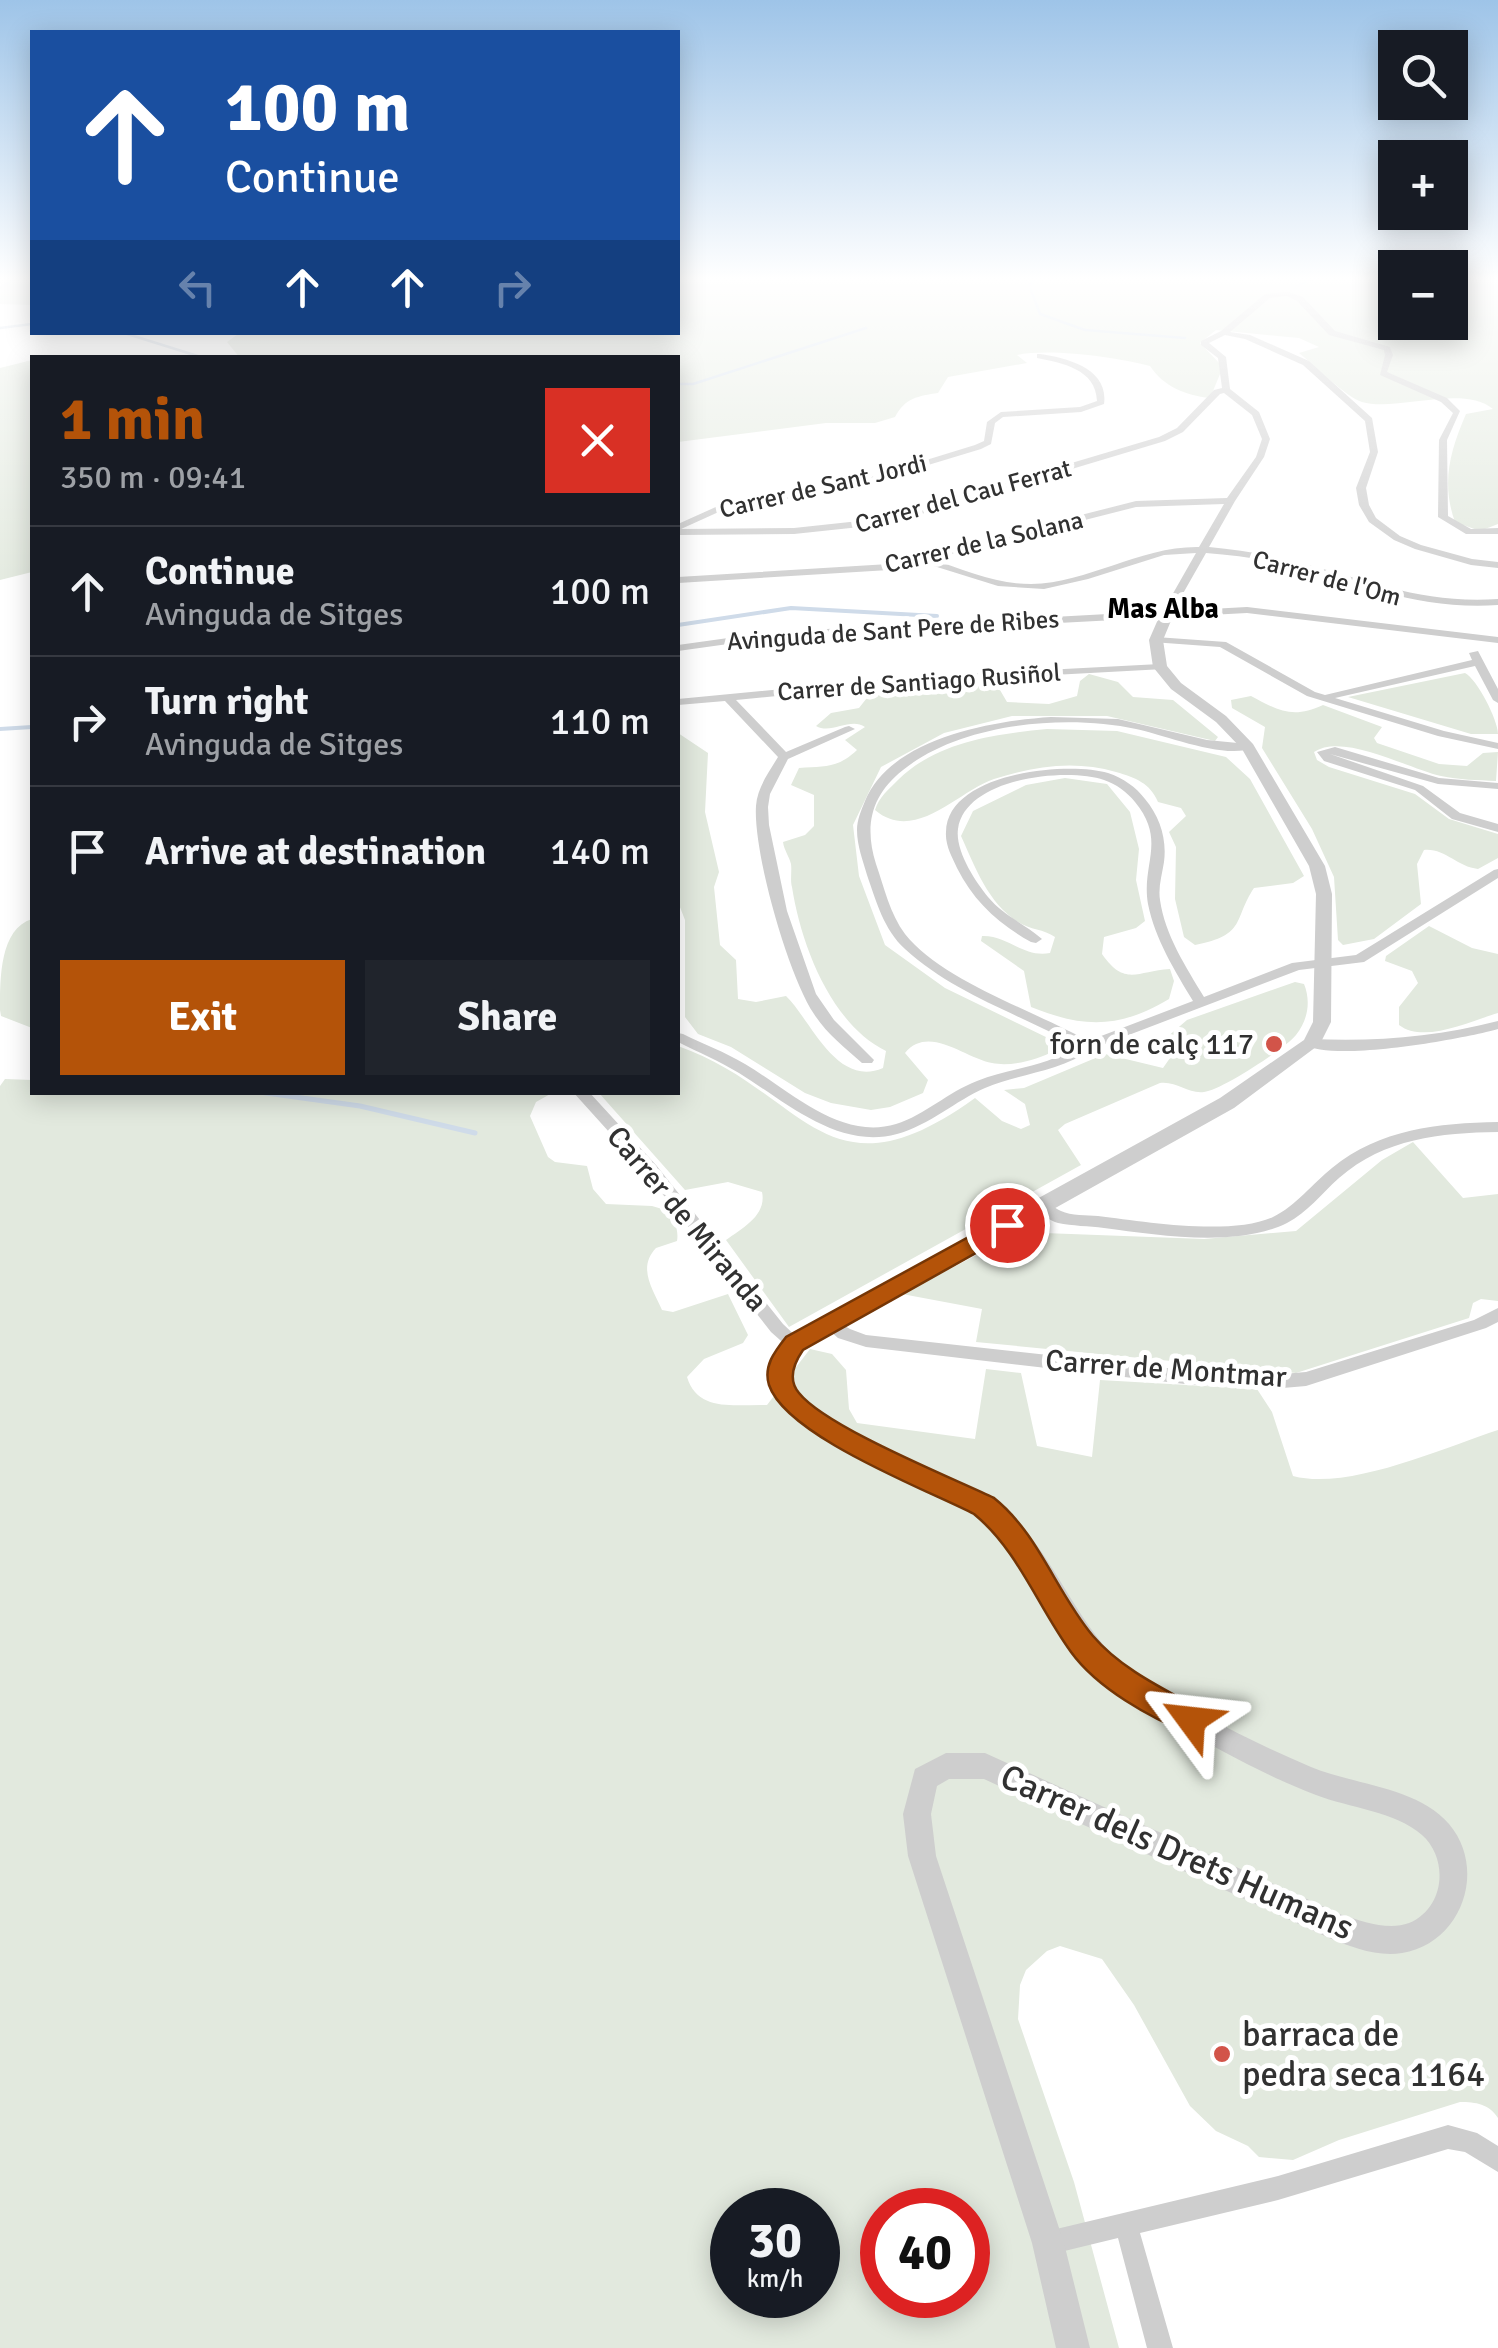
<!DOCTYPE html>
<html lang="en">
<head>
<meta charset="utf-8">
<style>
  body { margin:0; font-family:Signika,sans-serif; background:#20242c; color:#f1f3f6; height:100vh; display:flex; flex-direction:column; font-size:38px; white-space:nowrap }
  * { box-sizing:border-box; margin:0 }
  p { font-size:32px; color:#9ea1a6 }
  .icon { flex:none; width:55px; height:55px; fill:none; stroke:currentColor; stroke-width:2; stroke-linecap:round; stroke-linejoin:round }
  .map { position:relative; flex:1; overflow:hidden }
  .sheet { position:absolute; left:30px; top:355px; width:650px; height:740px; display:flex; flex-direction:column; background:#171b24; border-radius:0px; box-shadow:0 5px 25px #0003 }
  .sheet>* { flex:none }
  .top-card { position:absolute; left:30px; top:30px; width:650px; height:305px; border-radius:0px; box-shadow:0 5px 25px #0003; background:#1a4fa0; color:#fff; overflow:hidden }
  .controls { position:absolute; left:1378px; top:30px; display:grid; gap:20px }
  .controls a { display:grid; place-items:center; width:90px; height:90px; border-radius:0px; background:#171b24; box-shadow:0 5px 25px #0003; font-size:50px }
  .speed { position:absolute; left:710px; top:2188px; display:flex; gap:20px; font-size:50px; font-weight:700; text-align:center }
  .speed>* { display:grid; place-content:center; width:130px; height:130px; border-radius:50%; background:#171b24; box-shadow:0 5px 25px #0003; line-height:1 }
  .speed small { font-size:25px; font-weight:400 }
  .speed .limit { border:15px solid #d22; background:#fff; color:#111 }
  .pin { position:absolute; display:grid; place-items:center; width:85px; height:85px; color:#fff; margin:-42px; border:5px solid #fff; border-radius:50%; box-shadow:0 2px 10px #0007 }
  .me { position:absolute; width:110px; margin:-55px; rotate:300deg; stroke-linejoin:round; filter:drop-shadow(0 0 8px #0008) }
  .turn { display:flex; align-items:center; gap:35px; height:210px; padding:0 30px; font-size:45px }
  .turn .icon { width:130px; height:130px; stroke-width:2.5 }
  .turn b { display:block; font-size:70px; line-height:85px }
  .lanes { display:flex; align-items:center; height:95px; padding:0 30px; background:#0003; justify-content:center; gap:50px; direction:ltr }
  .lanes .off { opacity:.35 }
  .round { display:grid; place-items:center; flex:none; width:105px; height:105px; border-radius:0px; background:#20242c }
  .overview { display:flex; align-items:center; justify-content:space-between; height:170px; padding:0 30px }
  h1 { font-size:60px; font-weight:700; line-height:75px; color:#b45309 }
  .cta { display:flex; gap:20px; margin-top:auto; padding:20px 30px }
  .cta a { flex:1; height:115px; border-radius:0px; background:#b45309; color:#fff; font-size:40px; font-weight:700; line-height:115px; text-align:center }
  .cta a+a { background:#20242c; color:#f1f3f6 }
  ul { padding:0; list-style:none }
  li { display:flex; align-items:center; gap:30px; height:130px; padding:0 30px; border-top:2px solid #363941 }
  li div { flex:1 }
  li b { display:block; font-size:38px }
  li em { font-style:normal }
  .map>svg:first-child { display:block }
</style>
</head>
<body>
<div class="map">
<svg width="1498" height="2348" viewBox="0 0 1498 2348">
  <rect width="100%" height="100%" fill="#fff"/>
  <path fill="#e2e9de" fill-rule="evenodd" d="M 1,277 L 32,277 L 32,305 L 0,304 Z
    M 678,277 L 1395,277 L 1395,322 L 1450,322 L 1450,277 L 1498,277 L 1498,524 L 1480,531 L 1455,522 C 1441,483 1450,451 1466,414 L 1493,409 C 1463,384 1396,412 1362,402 C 1346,397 1314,365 1299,353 L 1319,347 L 1299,338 L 1216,330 L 1200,343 L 1223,367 L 1210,398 C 1185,395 1164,387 1150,366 C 1116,357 1050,348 1017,355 L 1027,363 L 948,377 L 938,393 C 918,396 905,398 895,417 L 875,423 L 826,423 L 678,442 L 678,358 L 240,358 L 227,342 L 241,332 L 678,332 Z
    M 32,360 L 32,572 L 0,580 L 0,368 Z
    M 1465,673 C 1477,679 1498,720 1498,734 L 1471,734 L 1348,697 Z
    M 1089,674 L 1118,682 L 1133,697 L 1173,700 L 1218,737 L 1215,741 L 1107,716 L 1012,716 L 944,733 L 881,767 L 853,825 L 859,876 L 885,945 L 945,988 L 1050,1039 L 1056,1044 L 1054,1051 C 1037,1060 1011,1067 992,1063 C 966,1059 929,1024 905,1053 L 928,1080 L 923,1093 L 890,1107 L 871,1110 L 831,1103 L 805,1093 L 731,1047 L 698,1034 L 685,1017 L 685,920 L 678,902 L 678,733 L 708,753 L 705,812 L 719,872 L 714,887 L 720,945 L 736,960 L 738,999 L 756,1002 L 786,996 C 811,1020 836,1088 883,1068 L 886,1051 C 831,1024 801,945 792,887 C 790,880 792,871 791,864 C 789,856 784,850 783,842 L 805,835 L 814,826 L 814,795 L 791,785 L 799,768 C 824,766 837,769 857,750 L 845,740 L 865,727 C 850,717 831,735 816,726 L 831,713 L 859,708 L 870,694 L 883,690 L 987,685 L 1000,690 L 1007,702 L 1049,704 L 1077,696 L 1080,681 Z
    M 1251,696 C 1279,711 1293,719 1323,705 L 1382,727 L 1374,738 L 1377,743 L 1439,764 L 1467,766 L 1483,753 L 1498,752 L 1496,781 C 1478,780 1459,780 1441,776 C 1409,769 1343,732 1314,752 L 1317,760 L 1329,767 L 1415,794 L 1449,819 L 1498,834 L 1498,858 L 1478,869 C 1457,867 1445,848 1424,850 L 1417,864 L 1421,904 L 1374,939 L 1343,945 L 1338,940 L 1334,877 L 1312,829 L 1262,748 L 1265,727 L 1232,708 L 1231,700 Z
    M 1047,729 L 1117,731 L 1226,757 L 1250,779 L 1304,876 L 1293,883 L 1254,888 C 1233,919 1247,935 1195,945 L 1184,937 L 1175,899 L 1176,847 L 1169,832 L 1186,816 L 1181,808 L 1158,802 C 1150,783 1136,778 1116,772 C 1075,760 1034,766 994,779 C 958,791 915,844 875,810 C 879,797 888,790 899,779 C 937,742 994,734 1047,729 Z
    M 1065,778 L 1107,784 L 1130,812 L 1139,849 L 1136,880 L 1145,921 L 1136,928 L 1104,937 L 1102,954 C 1125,987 1137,971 1170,969 L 1174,981 L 1169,999 C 1119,1029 1083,1028 1031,1007 L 1024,971 L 981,941 L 982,936 C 1008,935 1023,958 1050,953 L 1055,937 C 1044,929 1030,930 1018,922 C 988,903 975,867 961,836 L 973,811 L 1026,785 Z
    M 32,919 L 32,1028 L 1,1016 L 0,1010 C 0,977 0,929 32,919 Z
    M 1429,926 L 1472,948 L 1498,954 L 1498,1013 C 1471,1021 1424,1044 1399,1025 L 1399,1007 L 1418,983 L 1412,971 L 1385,961 L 1386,956 Z
    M 1295,982 L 1304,984 C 1311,1001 1308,1020 1296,1035 C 1286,1048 1220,1091 1204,1092 C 1188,1094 1177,1081 1160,1083 L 1065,1124 L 1058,1130 L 1081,1165 L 789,1327 L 726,1240 C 743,1228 767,1215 762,1192 L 728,1182 L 685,1190 L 599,1093 L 678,1092 L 678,1046 C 806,1091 824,1207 975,1098 L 1002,1121 L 1021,1129 L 1030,1125 L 1025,1104 L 1004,1090 L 1024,1088 L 1105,1054 L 1163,1068 L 1170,1058 L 1166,1038 L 1187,1020 Z
    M 5,1079 L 32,1080 L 32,1092 L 552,1093 L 536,1102 L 530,1116 L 548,1157 L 555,1162 L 587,1166 L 593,1189 L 606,1204 L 652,1206 L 669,1211 C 674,1220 679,1230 677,1241 L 656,1248 C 637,1268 653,1289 662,1310 L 673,1312 L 728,1294 L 748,1335 L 743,1343 L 704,1359 L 687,1377 C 698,1413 736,1404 767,1405 L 810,1349 L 832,1354 L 846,1370 L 849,1409 L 857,1423 L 975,1439 L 986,1369 L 1021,1373 L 1037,1446 L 1092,1457 L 1100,1380 L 1257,1389 L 1272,1412 L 1293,1476 C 1348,1491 1443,1448 1498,1430 L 1498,2118 C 1489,2104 1476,2102 1460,2102 L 1339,2140 L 1293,2160 L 1259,2157 L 1248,2146 L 1216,2131 L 1190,2106 L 1134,2005 L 1102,1959 L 1060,1946 L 1047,1951 L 1026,1970 L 1020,1985 L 1018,2019 L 1074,2182 L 1119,2348 L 0,2348 L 0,1086 ZM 732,2210 L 818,2210 L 818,2295 L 732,2295 ZM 882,2210 L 968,2210 L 968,2295 L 882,2295 Z
    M 1413,1142 L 1463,1198 L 1498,1194 L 1498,1301 L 1481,1299 L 1473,1303 L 1469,1318 L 1296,1373 L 976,1342 L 982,1309 L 902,1294 L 990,1248 L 1044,1233 L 1204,1239 L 1296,1231 L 1382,1160 Z"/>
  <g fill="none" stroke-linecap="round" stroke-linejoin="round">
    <path stroke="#cfdbe9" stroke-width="2.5" d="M 1038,277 L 1029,285 L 1040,314 L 1085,330 L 1185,338
      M 0,288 L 17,277
      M 1295,288 L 1314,277
      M 0,328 L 32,324
      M 121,332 L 204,358
      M 678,384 L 693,384 L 866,328"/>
    <path stroke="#cfdbe9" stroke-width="4" d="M 678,625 L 791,608 L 937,616
      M 0,729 L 32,727"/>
    <path stroke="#cfdbe9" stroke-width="5" d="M 259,1092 L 360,1106 L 475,1133"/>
    <path fill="#cecece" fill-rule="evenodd" d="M 1288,292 L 1303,297 L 1335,331 L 1390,347 L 1393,355 L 1387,372 L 1447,398 L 1460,411 L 1447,440 L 1448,516 L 1471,529 L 1498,528 L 1498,534 L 1466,534 L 1438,517 L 1439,440 L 1453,413 L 1441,402 L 1380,375 L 1385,355 L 1384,350 L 1329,335 L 1297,301 L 1287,296 L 1270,298 L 1230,332 L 1250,335 L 1309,361 L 1372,418 L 1378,452 L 1366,488 L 1369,505 L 1376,518 L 1400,536 L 1421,545 L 1472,559 L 1498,562 L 1498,568 L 1471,565 L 1415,549 L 1394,540 L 1369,522 L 1359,505 L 1356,488 L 1370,452 L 1365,421 L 1303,365 L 1245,339 L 1225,335 L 1209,343 L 1226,357 L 1230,389 L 1259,412 L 1270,439 L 1264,457 L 1235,501 L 1209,547 C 1240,550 1270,555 1301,563 C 1371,581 1423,604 1498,599 L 1498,605 C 1419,610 1365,585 1291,566 C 1263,559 1234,555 1206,553 L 1173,611 L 1247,607 L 1498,637 L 1498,643 L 1247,613 L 771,638 L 678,651 L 678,645 L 771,632 L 1163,611 L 1196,553 L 1164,555 L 1088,579 L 1044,589 L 998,586 L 921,562 L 889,570 L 678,583 L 678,577 L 889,564 L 1136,501 L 1227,498 L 1256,457 L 1262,439 L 1252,415 L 1224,393 L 1220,394 L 1183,432 L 1165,441 L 888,524 L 794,534 L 678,535 L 678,524 L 718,506 L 858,481 L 975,445 L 984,441 L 987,422 L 1001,412 L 1080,407 L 1097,401 C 1096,369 1062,363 1037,358 L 1037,354 L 1040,354 C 1068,358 1109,369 1104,404 L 1081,412 L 1003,417 L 995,423 L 991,444 L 981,449 L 859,486 L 723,510 L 681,529 L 794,528 L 887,518 L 1159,437 L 1177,428 L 1214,390 L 1222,388 L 1218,358 L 1201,345 L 1201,341 L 1221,331 L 1265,294 ZM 1224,504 L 1199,547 C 1140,546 1089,583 1031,584 C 996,584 964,570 932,559 L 1136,507 Z
      M 1156,637 L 1226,642 L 1315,692 L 1325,695 L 1472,660 L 1469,653 L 1478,651 L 1498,689 L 1498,703 L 1493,700 L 1475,666 L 1335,698 L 1444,731 L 1498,743 L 1498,749 L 1438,736 L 1307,696 L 1220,647 L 1152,642 L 1152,638 Z
      M 1160,664 L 1165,667 L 1164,669 L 908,683 L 736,700 L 786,752 L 845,727 L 849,726 L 855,729 L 788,759 L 770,794 L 768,807 L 769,825 L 787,911 L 816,994 L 834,1020 L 874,1060 L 872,1063 L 862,1063 C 845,1048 826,1033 814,1014 C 788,975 753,852 756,806 C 757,788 769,772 778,757 L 725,701 L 678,705 L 678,699 L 908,677 Z
      M 1051,717 L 1118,719 L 1207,740 L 1248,744 L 1254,747 C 1228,761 1165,735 1136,729 C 1065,714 961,723 903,770 C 871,795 864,826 876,864 C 884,887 890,914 905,934 C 942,981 1035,1011 1088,1041 L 1193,1001 C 1175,971 1155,939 1148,904 C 1141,864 1167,841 1135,802 C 1127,792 1116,784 1104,780 C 1066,767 965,778 958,829 C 955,851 975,881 988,897 C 1004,916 1025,924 1042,939 L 1036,943 L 1031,942 C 999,924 974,902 957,868 C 952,857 945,845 946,832 C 947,773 1066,761 1108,773 C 1123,778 1136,787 1145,799 C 1160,817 1167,839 1164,862 C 1162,875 1158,887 1160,900 C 1165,935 1186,967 1204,997 L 1292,963 L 1356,955 L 1494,870 L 1498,869 L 1498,878 L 1364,962 L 1299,970 L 1092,1049 C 1059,1072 1021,1073 985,1088 C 955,1101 930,1125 897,1134 C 838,1150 786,1102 739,1073 C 719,1061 698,1052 678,1042 L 678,1033 L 683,1034 C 703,1044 725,1052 745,1064 C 789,1090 840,1141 896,1124 C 925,1115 948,1092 977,1081 C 1010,1068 1047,1067 1077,1046 C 1020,1014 954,994 905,949 C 884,930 876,901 867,875 C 863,861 857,846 857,830 C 857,820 861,811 865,801 C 891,738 991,721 1051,717 Z
      M 1335,747 L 1439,778 L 1498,783 L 1498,789 L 1438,784 L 1330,754 L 1423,786 L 1460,813 L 1498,824 L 1498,832 L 1452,819 L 1415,790 L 1324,761 L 1317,752 Z
      M 1498,1021 L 1498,1029 C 1463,1039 1331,1063 1304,1044 L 1311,1039 C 1375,1042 1436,1037 1498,1021 Z
      M 573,1092 L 589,1092 L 656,1165 L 783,1324 L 803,1343 L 801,1348 L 789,1348 L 771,1332 L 646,1173 Z
      M 1498,1122 L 1498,1132 C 1440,1133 1385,1138 1339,1178 C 1322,1193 1307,1213 1287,1223 C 1236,1248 1158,1235 1104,1228 C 1089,1226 1072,1226 1058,1223 C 1048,1220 1039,1212 1033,1205 L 1041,1200 C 1048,1202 1054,1208 1061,1211 C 1071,1216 1087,1215 1098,1216 C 1146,1222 1230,1236 1273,1217 C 1296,1206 1313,1183 1332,1168 C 1380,1129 1438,1123 1498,1122 Z
      M 1498,1308 L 1498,1322 L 1486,1328 L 1306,1386 L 1271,1389 L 1185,1384 L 866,1347 L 838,1338 L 821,1323 L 823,1319 L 829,1317 L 850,1329 L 866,1335 L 1185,1370 L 1271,1375 L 1306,1372 L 1474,1320 Z
      M 1448,2125 L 1477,2133 L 1498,2146 L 1498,2172 L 1465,2152 L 1448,2149 L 1278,2200 L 1140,2233 L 1173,2348 L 1147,2348 L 1118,2238 L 1048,2255 L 1039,2252 L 1036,2243 L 1039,2234 L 1048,2231 L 1278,2176 Z"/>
    <path fill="#cecece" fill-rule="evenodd" d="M 1163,608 L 1175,611 L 1163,640 L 1167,666 L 1181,683 L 1226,716 L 1253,744 L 1325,866 L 1332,894 L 1331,1022 L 1320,1044 L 1234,1108 L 803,1349 C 796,1359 787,1370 793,1384 C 809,1419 917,1465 953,1481 C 966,1487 982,1492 994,1500 C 1058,1548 1074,1636 1143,1680 C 1196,1713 1254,1743 1311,1767 C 1354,1785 1418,1787 1449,1824 C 1488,1870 1461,1944 1402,1953 C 1377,1957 1351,1947 1329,1938 L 984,1779 L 949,1779 L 937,1786 L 931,1814 L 936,1856 L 1064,2243 L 1090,2348 L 1056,2348 L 1032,2243 L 908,1856 L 903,1814 L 915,1769 L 946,1753 L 985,1753 L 1342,1915 C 1362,1921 1388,1931 1409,1923 C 1445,1908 1449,1859 1422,1835 C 1395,1811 1349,1808 1316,1795 C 1266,1776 1220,1750 1173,1724 C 1154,1713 1132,1703 1114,1689 C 1056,1644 1029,1546 973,1512 C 929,1485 775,1436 769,1378 C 768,1362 779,1349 787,1337 L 1220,1098 L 1304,1040 L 1313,1022 L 1316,894 L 1309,866 L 1242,749 L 1216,722 L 1171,689 L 1153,667 L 1149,640 Z"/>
  </g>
  <linearGradient id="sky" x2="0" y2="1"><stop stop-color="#9ec4e8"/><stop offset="0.46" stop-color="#fff"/><stop offset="1" stop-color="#fff" stop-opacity="0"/></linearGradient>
  <rect width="1498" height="606" fill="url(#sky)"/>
  <path fill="#b45309" stroke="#753606" stroke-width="2.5" d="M 1007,1216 L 1019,1225 L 1015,1231 L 803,1350 C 794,1363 787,1379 799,1393 C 826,1427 950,1477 994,1498 C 1039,1534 1056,1592 1093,1636 C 1121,1669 1164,1689 1202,1710 L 1206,1720 L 1202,1730 L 1191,1734 C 1150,1718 1097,1688 1071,1652 C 1038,1607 1018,1550 974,1514 C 925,1489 786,1436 769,1385 C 763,1366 775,1351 786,1337 Z"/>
  <g fill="#d25449" stroke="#fff" stroke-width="4">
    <circle cx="1274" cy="1044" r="10"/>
    <circle cx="1222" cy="2054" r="10"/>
  </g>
  <g text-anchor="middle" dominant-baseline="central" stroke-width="10" stroke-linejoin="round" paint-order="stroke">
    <g font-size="25" fill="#313131" stroke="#fff">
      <text transform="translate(823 486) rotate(-13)">Carrer de Sant Jordi</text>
      <text transform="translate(963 496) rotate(-15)">Carrer del Cau Ferrat</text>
      <text transform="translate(984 542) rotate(-13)">Carrer de la Solana</text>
      <text transform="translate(1327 578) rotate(15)">Carrer de l'Om</text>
      <text transform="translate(893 630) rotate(-4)">Avinguda de Sant Pere de Ribes</text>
      <text transform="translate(919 682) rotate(-4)">Carrer de Santiago Rusiñol</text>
    </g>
    <g font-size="28" font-weight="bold" fill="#000" stroke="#fff">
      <text x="1163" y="609">Mas Alba</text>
    </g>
    <g font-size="30" fill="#313131" stroke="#fff" text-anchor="end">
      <text x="1254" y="1044">forn de calç 117</text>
    </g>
    <g font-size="30" fill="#313131" stroke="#fff">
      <text transform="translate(687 1219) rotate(50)">Carrer de Miranda</text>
      <text transform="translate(1166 1369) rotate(4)">Carrer de Montmar</text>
    </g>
    <g font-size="35" fill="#313131" stroke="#fff">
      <text transform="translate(1177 1852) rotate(24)">Carrer dels Drets Humans</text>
    </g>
    <g font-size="35" fill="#313131" stroke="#fff" text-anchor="start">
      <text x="1242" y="2034">barraca de<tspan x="1242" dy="40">pedra seca 1164</tspan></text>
    </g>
  </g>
</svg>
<div class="controls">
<a><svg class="icon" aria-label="search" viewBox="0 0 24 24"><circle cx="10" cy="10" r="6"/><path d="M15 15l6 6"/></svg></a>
<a>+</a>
<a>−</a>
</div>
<div class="speed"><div>30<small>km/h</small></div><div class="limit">40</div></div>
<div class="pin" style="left:1007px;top:1225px;background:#d93025"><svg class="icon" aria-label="arrive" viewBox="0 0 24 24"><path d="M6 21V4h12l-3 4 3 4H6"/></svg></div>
<svg class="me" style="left:1191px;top:1720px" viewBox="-20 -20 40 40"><path d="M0-17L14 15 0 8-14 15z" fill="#b45309" stroke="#fff" stroke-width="4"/></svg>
<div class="top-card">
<div class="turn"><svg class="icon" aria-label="ahead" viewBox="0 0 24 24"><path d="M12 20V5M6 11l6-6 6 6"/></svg><div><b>100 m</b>Continue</div></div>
<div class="lanes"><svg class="icon off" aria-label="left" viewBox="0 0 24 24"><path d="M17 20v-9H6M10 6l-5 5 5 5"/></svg><svg class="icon" aria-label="ahead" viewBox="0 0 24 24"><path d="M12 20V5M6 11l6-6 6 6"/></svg><svg class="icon" aria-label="ahead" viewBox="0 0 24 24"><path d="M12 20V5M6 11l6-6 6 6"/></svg><svg class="icon off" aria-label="right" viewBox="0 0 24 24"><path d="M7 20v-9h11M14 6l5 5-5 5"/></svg></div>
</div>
<section class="sheet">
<div class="overview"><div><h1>1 min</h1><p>350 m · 09:41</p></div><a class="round" style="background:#d93025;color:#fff"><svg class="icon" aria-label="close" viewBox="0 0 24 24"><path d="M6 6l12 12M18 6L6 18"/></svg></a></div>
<ul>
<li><svg class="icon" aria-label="ahead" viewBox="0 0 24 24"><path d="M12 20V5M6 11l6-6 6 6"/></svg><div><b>Continue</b><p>Avinguda de Sitges</p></div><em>100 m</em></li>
<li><svg class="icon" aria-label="right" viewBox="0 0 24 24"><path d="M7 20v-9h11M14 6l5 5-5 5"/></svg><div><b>Turn right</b><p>Avinguda de Sitges</p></div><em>110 m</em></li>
<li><svg class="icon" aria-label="arrive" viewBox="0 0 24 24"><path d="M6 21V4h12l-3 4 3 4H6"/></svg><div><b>Arrive at destination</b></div><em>140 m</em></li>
</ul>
<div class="cta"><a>Exit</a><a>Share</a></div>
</section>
</div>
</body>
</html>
